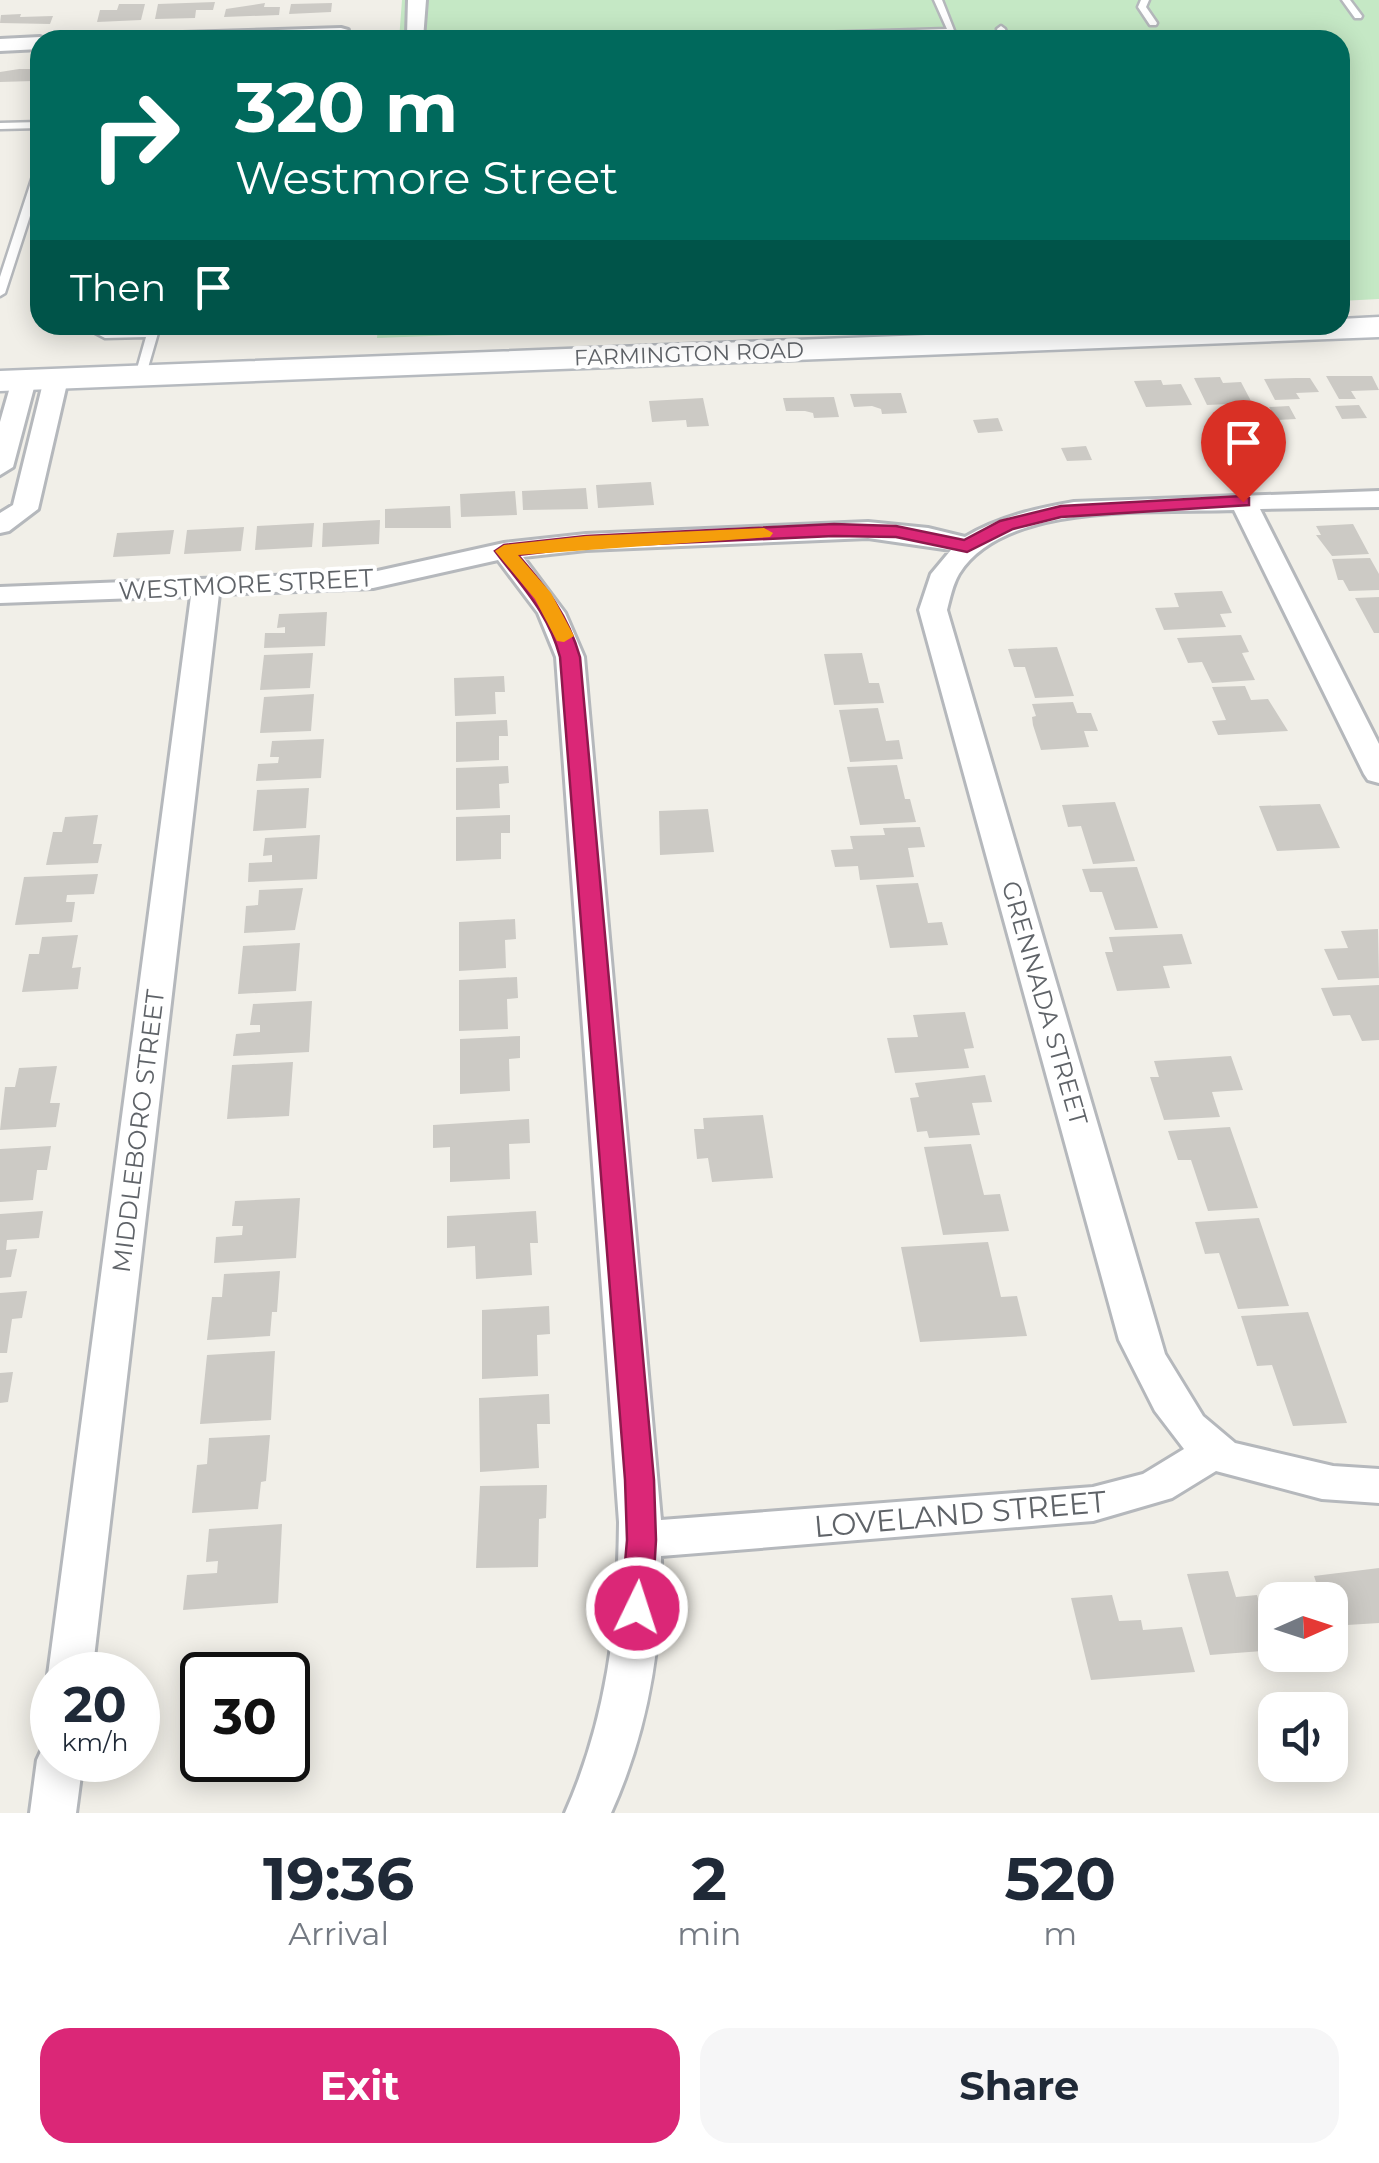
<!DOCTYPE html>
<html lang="en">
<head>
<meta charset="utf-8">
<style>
  body { margin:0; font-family:Montserrat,sans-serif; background:#f6f6f7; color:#1f2937; height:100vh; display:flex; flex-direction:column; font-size:38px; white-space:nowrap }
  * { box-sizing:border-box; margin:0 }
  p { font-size:32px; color:#747a83 }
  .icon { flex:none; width:55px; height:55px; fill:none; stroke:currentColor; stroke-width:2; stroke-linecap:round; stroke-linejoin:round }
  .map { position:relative; height:1813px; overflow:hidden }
  .panel { display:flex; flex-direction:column; background:#fff; flex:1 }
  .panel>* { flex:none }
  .hud { position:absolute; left:30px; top:30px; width:1320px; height:305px; border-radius:30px; box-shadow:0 5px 25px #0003; background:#00695c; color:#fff; overflow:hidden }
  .needle { width:65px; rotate:87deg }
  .buttons { position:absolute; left:1258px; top:1582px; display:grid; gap:20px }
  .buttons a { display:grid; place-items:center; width:90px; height:90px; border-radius:20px; background:#fff; box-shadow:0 5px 25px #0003; font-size:50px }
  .speed { position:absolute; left:30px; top:1652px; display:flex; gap:20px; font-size:50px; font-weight:700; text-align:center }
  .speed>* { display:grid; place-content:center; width:130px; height:130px; border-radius:50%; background:#fff; box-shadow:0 5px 25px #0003; line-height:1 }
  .speed small { font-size:25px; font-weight:400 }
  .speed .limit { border:5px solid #111; border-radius:15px; background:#fff; color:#111 }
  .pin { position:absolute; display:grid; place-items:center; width:85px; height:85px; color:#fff; margin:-102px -42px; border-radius:50% 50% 50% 0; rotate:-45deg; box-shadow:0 0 10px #0007 }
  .pin .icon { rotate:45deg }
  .me { position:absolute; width:110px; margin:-55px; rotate:4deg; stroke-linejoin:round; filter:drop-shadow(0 0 8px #0008) }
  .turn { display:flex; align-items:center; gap:35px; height:210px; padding:0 40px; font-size:45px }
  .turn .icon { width:130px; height:130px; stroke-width:2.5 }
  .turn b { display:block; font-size:70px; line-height:85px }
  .then { display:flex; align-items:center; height:95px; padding:0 40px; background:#0003; gap:20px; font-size:38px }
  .eta { display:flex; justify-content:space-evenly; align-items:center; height:170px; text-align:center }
  .eta b { font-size:60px; font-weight:700; line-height:70px }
  .action { display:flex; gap:20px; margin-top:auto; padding:20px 40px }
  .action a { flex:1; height:115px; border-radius:30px; background:#db2777; color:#fff; font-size:40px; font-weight:700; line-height:115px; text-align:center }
  .action a+a { background:#f6f6f7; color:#1f2937 }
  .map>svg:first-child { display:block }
</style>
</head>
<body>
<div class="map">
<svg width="1379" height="1813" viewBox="0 0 1379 1813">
  <rect width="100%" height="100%" fill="#f1efe8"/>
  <path fill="#c5e8c5" d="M 402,0 L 1379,0 L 1379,299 L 1340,301 L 1340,40 L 399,40 Z
    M 378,325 L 718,325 L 377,338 Z"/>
  <path fill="#cccac5" d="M 215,2 L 213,10 L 196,10 L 195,18 L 155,19 L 158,4 Z
    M 265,3 L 264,7 L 280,7 L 279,15 L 224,17 L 226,9 Z
    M 332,3 L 331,12 L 289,14 L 291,4 Z
    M 119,4 L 145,4 L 141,20 L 97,22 L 100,10 L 117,10 Z
    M 21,14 L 20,17 L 53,16 L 50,24 L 0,23 L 1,15 Z
    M 19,69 L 37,69 L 33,81 L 0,82 L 0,72 Z
    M 1326,376 L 1372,376 L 1379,390 L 1351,391 L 1356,399 L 1339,399 Z
    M 1220,377 L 1223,383 L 1241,382 L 1252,403 L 1207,405 L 1194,378 Z
    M 1296,378 L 1310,378 L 1319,392 L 1296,393 L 1300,399 L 1275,400 L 1264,379 Z
    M 1161,380 L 1163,385 L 1181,384 L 1192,405 L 1146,407 L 1134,381 Z
    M 901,393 L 907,413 L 882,414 L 881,409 L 872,406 L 854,407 L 850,394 Z
    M 834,397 L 839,417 L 814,418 L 813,413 L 805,411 L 786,411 L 783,398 Z
    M 703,398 L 709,426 L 687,427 L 686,420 L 652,422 L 649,401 Z
    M 1359,405 L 1367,418 L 1342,419 L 1335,406 Z
    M 1289,406 L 1296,419 L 1277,420 L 1269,407 Z
    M 998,418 L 1003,431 L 978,433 L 973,420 Z
    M 1086,446 L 1092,460 L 1067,461 L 1061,448 Z
    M 651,482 L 654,505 L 598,508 L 596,485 Z
    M 586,488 L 588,509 L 523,510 L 522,491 Z
    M 515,491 L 517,515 L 461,517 L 460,494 Z
    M 450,506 L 451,528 L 385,528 L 385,509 Z
    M 380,520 L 379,544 L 322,547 L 323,523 Z
    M 314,523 L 312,547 L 255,550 L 257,526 Z
    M 1353,524 L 1369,554 L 1332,556 L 1316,535 L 1321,535 L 1316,526 Z
    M 244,527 L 241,551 L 184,554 L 187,530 Z
    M 174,530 L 170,554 L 113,557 L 117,533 Z
    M 1370,558 L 1379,574 L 1379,590 L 1349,591 L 1343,580 L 1338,580 L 1332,559 Z
    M 1222,591 L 1232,613 L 1220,614 L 1226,627 L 1164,630 L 1155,608 L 1179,607 L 1174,593 Z
    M 1379,597 L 1379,633 L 1374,633 L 1355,598 Z
    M 327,612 L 325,646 L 264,648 L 265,633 L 285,633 L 285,627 L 277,628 L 279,614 Z
    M 1241,635 L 1249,652 L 1242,653 L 1255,680 L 1212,683 L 1202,662 L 1188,663 L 1177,638 Z
    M 1057,647 L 1074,696 L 1035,698 L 1025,667 L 1014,667 L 1008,649 Z
    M 313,653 L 310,688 L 260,690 L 264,655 Z
    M 862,653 L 869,683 L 879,683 L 884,703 L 834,705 L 824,654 Z
    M 504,676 L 505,692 L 495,692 L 496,714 L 455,716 L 454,678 Z
    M 1245,686 L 1251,700 L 1268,699 L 1288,731 L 1218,735 L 1212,721 L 1226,720 L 1212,687 Z
    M 314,694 L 311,731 L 260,733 L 264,697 Z
    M 1073,702 L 1077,713 L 1091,713 L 1098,731 L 1084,731 L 1089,747 L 1041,750 L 1033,725 L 1032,717 L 1036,716 L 1032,704 Z
    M 878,708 L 886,741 L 899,740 L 903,759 L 850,762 L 839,710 Z
    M 507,720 L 508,736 L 499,736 L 499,760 L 456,762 L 456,722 Z
    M 324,739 L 321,778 L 256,781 L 258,764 L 278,763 L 279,757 L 270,757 L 272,741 Z
    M 897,765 L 905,799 L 910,799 L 916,822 L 860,825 L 847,767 Z
    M 508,766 L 509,783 L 499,784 L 500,808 L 456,810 L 456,768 Z
    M 309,788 L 306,828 L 253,831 L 257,790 Z
    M 1115,802 L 1135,861 L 1093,864 L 1081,826 L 1068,827 L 1062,805 Z
    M 1320,804 L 1340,848 L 1277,851 L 1259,806 Z
    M 708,809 L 714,852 L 660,855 L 659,811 Z
    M 98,815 L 93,844 L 102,844 L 98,863 L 46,865 L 53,832 L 62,832 L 65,817 Z
    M 510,815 L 510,833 L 501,833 L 501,859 L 456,861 L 456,817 Z
    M 920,827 L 925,847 L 908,848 L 914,877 L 860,880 L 858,866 L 835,867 L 831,850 L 853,849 L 850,836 L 885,835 L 883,828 Z
    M 320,835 L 317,879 L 248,882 L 249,863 L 272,862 L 272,855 L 263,856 L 265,838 Z
    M 1137,867 L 1158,928 L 1115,930 L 1102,892 L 1090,892 L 1082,869 Z
    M 98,874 L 94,894 L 67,895 L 66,902 L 75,902 L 72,922 L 15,925 L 24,877 Z
    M 918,883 L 928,923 L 942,922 L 948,945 L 890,948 L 876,885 Z
    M 303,888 L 295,930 L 244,933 L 246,906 L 258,905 L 259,890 Z
    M 515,919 L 516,939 L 505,940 L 506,968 L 459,971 L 459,922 Z
    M 1378,929 L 1379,978 L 1338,980 L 1324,949 L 1348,948 L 1341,931 Z
    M 1182,934 L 1192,964 L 1163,966 L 1170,988 L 1117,991 L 1105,952 L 1113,952 L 1109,937 Z
    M 78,935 L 72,968 L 81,967 L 78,989 L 22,992 L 29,954 L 39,954 L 42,937 Z
    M 300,943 L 296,991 L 238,994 L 243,946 Z
    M 517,977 L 518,998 L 507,999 L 508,1029 L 459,1031 L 459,980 Z
    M 1379,985 L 1379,1040 L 1362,1041 L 1350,1015 L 1333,1016 L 1321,988 Z
    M 312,1001 L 309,1052 L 233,1056 L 236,1034 L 260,1032 L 260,1025 L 250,1025 L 253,1004 Z
    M 965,1012 L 974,1048 L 964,1049 L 969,1068 L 895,1073 L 887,1038 L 918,1037 L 913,1015 Z
    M 520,1036 L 520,1058 L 509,1059 L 510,1091 L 460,1094 L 460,1039 Z
    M 1231,1056 L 1243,1090 L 1212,1092 L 1220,1117 L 1164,1120 L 1150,1077 L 1159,1077 L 1154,1061 Z
    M 293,1062 L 289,1116 L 227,1119 L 232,1065 Z
    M 57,1066 L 50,1103 L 60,1103 L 56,1127 L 0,1130 L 5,1087 L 15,1087 L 19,1068 Z
    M 985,1075 L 992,1102 L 972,1103 L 980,1135 L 929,1138 L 927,1131 L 917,1132 L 910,1098 L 919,1097 L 915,1083 Z
    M 763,1115 L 773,1178 L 712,1182 L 708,1158 L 697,1159 L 694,1129 L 704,1129 L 703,1118 Z
    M 529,1119 L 530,1143 L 509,1144 L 510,1179 L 450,1182 L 450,1147 L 433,1148 L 433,1125 Z
    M 1230,1127 L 1258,1208 L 1208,1211 L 1191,1160 L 1178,1160 L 1168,1131 Z
    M 971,1144 L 984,1195 L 1000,1194 L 1009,1231 L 943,1235 L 924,1147 Z
    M 51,1146 L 47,1170 L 37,1170 L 33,1200 L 0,1202 L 0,1149 Z
    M 300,1198 L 296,1258 L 214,1263 L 216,1237 L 242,1235 L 243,1226 L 232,1226 L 235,1201 Z
    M 43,1211 L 39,1238 L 7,1240 L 6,1250 L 17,1249 L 11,1277 L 0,1278 L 0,1214 Z
    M 536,1211 L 538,1243 L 530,1243 L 532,1275 L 476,1279 L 475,1246 L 447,1248 L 447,1216 Z
    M 1259,1218 L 1289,1306 L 1238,1309 L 1219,1253 L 1205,1254 L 1195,1222 Z
    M 988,1242 L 1001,1297 L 1017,1296 L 1027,1336 L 920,1342 L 901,1247 Z
    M 280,1271 L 277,1312 L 272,1312 L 270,1336 L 207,1340 L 212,1297 L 222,1297 L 224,1274 Z
    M 27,1291 L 22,1318 L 12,1319 L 7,1353 L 0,1353 L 0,1293 Z
    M 549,1306 L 550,1334 L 537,1335 L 538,1376 L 482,1379 L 482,1310 Z
    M 1308,1312 L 1347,1423 L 1293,1426 L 1272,1365 L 1257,1366 L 1241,1316 Z
    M 275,1351 L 271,1420 L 200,1424 L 207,1355 Z
    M 13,1372 L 8,1402 L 0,1403 L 0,1373 Z
    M 549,1394 L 550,1424 L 537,1424 L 539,1468 L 480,1472 L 479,1398 Z
    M 270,1435 L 266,1481 L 261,1482 L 258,1509 L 192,1513 L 197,1465 L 207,1464 L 209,1438 Z
    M 547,1485 L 546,1518 L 539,1519 L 538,1567 L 476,1568 L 480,1486 Z
    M 282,1524 L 278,1603 L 183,1610 L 187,1575 L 217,1573 L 218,1561 L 206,1562 L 209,1529 Z
    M 1379,1568 L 1379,1623 L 1331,1626 L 1330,1600 L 1322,1600 L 1314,1576 Z
    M 1228,1571 L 1236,1597 L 1257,1595 L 1260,1605 L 1275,1604 L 1275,1650 L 1210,1655 L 1187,1574 Z
    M 1112,1595 L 1119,1621 L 1141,1620 L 1143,1630 L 1182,1627 L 1195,1672 L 1091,1680 L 1071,1598 Z"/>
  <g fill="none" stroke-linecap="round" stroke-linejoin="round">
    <g stroke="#b5b8bc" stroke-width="5">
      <path id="lane" d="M 934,0 L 942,0 L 955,33 L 761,40 L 680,40 L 684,37 L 947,29 Z
        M 1141,0 L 1149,0 L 1146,7 L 1157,23 L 1156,25 L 1150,25 L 1138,7 Z
        M 1342,0 L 1350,0 L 1362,16 L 1361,18 L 1355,18 Z
        M 1001,26 L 1005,29 L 1009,40 L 1001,40 L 997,29 Z
        M 40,122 L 40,128 L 0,129 L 0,123 Z
        M 40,167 L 40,185 L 5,293 L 0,296 L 0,277 L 35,170 Z
        M 80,325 L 93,325 L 107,332 L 148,330 L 150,325 L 158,325 L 158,333 L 145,378 L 141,379 L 135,376 L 146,337 L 105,338 Z"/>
    </g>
    <g stroke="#b5b8bc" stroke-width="6">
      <path id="street" d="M 408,0 L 426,0 L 423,39 L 409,39 L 407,35 Z
        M 341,28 L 348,30 L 348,38 L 141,40 L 150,34 Z
        M 40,37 L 47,40 L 40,40 L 40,49 L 0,51 L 0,39 Z
        M 56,372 L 68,379 L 38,509 L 9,531 L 0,533 L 0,513 L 13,505 L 44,379 Z
        M 24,373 L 36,380 L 13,467 L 0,475 L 0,422 L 12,380 Z
        M 1379,491 L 1379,507 L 1260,509 L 1379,744 L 1379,783 L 1368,780 L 1364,774 L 1234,510 C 1158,513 1005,500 959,574 C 953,584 950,598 947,610 L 1165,1354 L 1203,1416 L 1235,1443 L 1333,1466 L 1379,1469 L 1379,1503 L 1322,1499 L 1216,1471 L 1172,1498 L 1093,1521 L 661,1556 C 662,1646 648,1731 611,1813 L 565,1813 C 607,1718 618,1625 619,1522 L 556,657 L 538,613 L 498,560 L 373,588 L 219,594 L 92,1675 L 52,1675 L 52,1685 L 48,1675 L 191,596 L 0,603 L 0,587 L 373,572 L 504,543 L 586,534 L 868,522 L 928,528 L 965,537 C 999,517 1034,509 1074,502 ZM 868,538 L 951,550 L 931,574 L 919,610 L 1119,1340 L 1155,1411 L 1184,1449 L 1143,1474 L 1093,1487 L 661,1520 L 584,657 L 565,613 L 523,557 L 586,550 Z
        M 52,1742 L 52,1760 L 83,1760 L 76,1813 L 30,1813 L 37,1760 L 44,1745 Z"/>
    </g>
    <g stroke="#b6babf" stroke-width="5">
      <path id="secondary" d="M 1379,317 L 1379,337 L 0,391 L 0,371 L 1182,325 L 1340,325 L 1340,319 Z"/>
    </g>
    <use href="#lane" fill="#fff" fill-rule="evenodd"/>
    <use href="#street" fill="#fff" fill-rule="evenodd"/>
    <use href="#secondary" fill="#fff" fill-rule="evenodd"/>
  </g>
  <path fill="#db2777" stroke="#8e194d" stroke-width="2.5" d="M 1243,496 L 1249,498 L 1249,505 L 1061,517 L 1013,529 L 967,552 L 896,537 L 834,536 L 586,547 L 518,555 C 546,587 568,615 580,657 L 654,1480 L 656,1540 L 652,1608 L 648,1618 L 637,1622 L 626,1618 L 621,1608 L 627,1540 L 625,1480 L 560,657 C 548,612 522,587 495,551 L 504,545 L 586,536 L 834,524 L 896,526 L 964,540 L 1000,521 L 1061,506 Z"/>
  <path fill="#f59e0b" d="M 764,528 L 773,533 L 770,537 L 518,555 L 551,593 L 574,636 L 564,642 L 557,641 L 535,599 L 495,551 L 504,545 L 586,536 Z"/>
  <g text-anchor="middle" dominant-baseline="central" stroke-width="8" stroke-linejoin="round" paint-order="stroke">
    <g font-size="22" fill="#5f6368" stroke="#fff">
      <text transform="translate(689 354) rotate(-2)">FARMINGTON ROAD</text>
    </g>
    <g font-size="25" fill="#5f6368" stroke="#fff">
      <text transform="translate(246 584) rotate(-3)">WESTMORE STREET</text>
      <text transform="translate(1045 1003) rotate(74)">GRENNADA STREET</text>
      <text transform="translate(138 1131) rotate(-83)">MIDDLEBORO STREET</text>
    </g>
    <g font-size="30" fill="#5f6368" stroke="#fff">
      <text transform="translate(960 1514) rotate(-5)">LOVELAND STREET</text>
    </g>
  </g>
</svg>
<div class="buttons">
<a><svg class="needle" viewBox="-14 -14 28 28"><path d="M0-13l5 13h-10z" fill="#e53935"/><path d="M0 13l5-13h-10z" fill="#747a83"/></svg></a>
<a><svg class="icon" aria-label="sound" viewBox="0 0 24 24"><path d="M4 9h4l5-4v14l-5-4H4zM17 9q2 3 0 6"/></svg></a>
</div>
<div class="speed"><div>20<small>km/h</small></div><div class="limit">30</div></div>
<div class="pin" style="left:1243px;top:502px;background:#d93025"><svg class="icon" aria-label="arrive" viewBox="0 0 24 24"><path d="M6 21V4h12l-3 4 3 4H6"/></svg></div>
<svg class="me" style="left:637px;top:1608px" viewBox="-20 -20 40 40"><circle r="17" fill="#db2777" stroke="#fff" stroke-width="3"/><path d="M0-11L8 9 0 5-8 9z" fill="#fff"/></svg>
<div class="hud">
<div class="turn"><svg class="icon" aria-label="right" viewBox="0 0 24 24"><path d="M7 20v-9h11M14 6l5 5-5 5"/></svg><div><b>320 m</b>Westmore Street</div></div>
<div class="then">Then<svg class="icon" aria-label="arrive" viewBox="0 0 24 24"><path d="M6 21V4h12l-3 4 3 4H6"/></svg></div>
</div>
</div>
<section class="panel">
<div class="eta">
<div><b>19:36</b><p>Arrival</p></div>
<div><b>2</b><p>min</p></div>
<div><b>520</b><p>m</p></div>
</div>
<div class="action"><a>Exit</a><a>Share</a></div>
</section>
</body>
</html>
